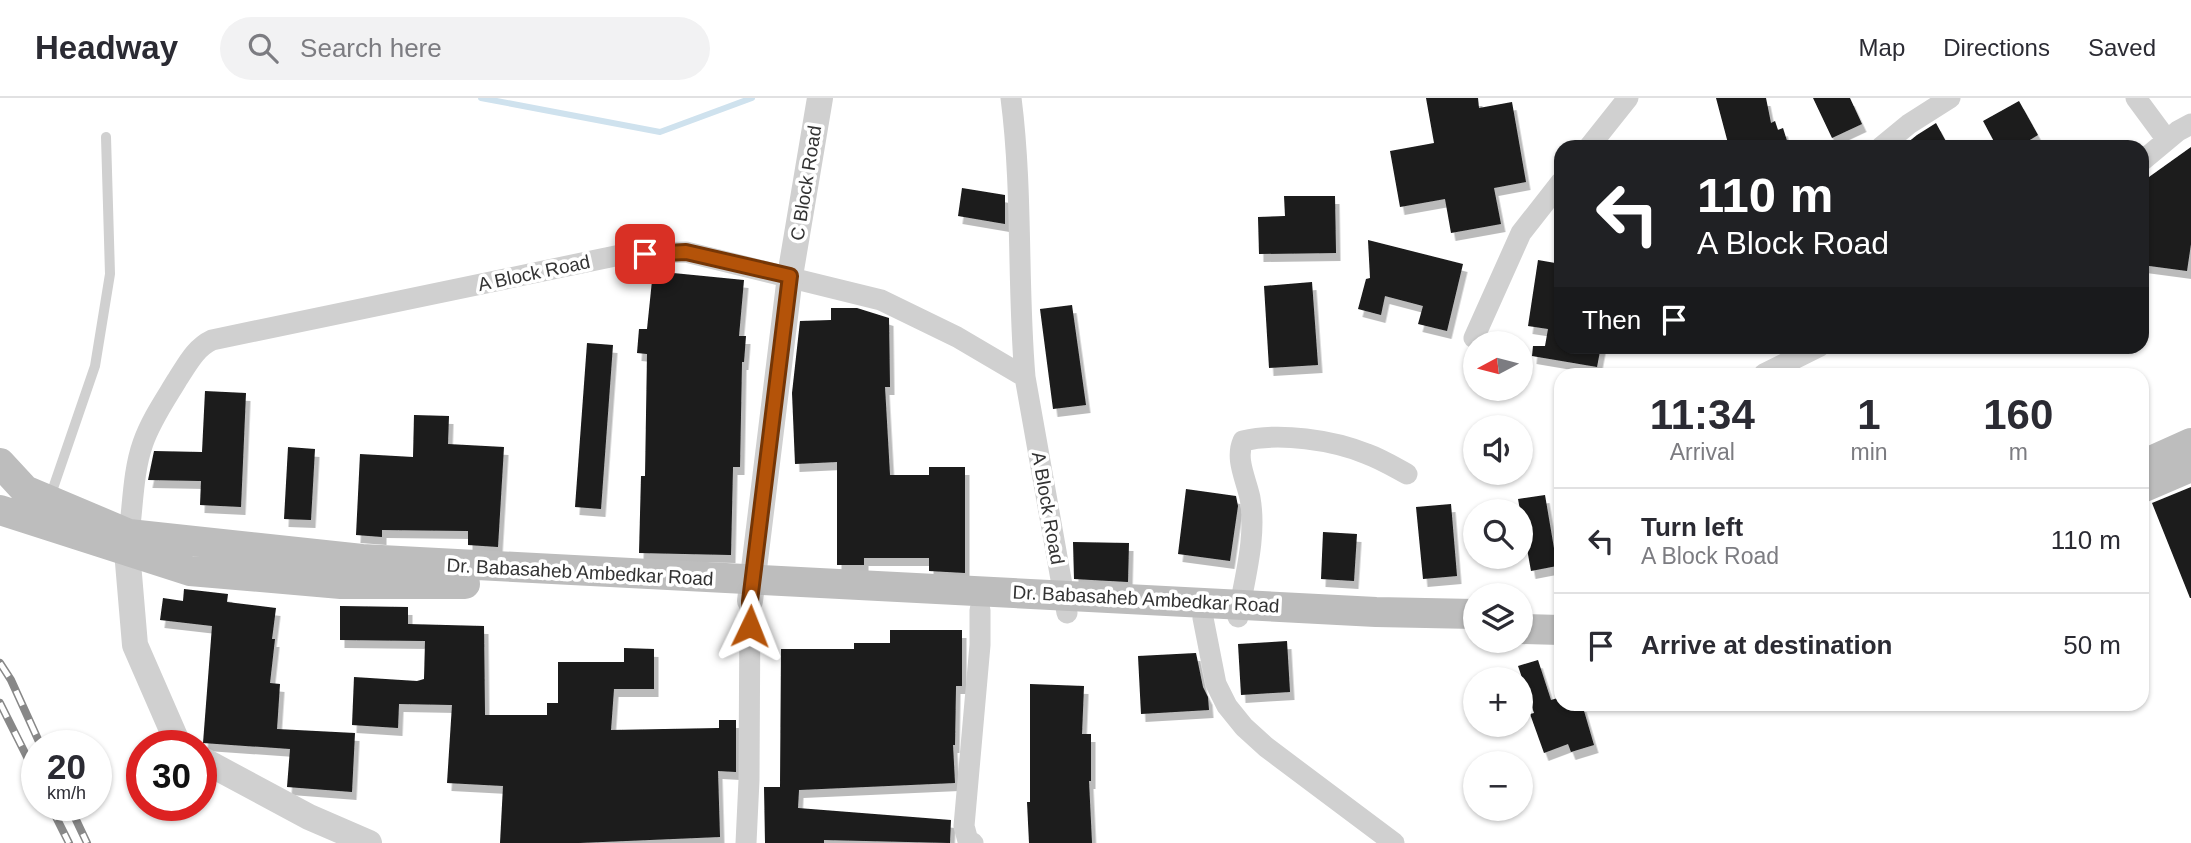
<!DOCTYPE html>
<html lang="en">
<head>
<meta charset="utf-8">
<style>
  body { margin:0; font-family:Arial,sans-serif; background:#f2f2f3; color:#2b2b33; height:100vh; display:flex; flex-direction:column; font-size:26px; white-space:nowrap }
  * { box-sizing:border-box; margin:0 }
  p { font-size:23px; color:#7c7c81 }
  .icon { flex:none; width:38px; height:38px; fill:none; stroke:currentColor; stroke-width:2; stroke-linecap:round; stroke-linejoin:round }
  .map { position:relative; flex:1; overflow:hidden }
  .panel { position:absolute; left:1554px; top:270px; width:595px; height:343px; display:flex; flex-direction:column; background:#fff; border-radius:21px; box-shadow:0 2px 5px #0004 }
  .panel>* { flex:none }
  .guide { position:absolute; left:1554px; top:42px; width:595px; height:214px; border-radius:21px; box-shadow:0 2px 5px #0004; background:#202124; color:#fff; overflow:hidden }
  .needle { width:46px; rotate:263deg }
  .fabs { position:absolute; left:1463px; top:233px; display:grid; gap:14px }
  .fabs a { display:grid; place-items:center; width:70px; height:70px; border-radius:50%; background:#fff; box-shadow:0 2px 5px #0004; font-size:35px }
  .speed { position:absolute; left:21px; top:632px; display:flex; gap:14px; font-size:35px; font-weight:700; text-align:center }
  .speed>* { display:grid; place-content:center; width:91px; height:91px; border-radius:50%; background:#fff; box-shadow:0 2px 5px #0004; line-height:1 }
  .speed small { font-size:18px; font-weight:400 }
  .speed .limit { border:10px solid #d22; background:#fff; color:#111 }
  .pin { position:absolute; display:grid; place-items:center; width:60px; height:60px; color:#fff; margin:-30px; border-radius:14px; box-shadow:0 4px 10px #0006 }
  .me { position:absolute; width:77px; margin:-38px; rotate:2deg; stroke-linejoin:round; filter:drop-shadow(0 0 5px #0008) }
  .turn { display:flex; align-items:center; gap:24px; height:147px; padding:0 28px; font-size:32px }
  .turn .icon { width:91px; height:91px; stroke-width:2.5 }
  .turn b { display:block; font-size:49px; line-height:60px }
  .then { display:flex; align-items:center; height:66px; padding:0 28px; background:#0003; gap:14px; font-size:26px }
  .eta { display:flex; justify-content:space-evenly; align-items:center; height:119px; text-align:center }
  .eta b { font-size:42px; font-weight:600; line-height:49px }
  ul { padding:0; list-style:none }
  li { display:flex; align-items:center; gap:21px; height:105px; padding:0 28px; border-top:2px solid #e1e1e2 }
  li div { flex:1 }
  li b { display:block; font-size:26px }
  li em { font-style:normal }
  header { display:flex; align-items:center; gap:42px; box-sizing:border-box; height:98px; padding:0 35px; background:#fff; border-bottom:2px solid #e1e1e2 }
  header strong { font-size:33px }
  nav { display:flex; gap:38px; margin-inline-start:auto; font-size:24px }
  .search { width:490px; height:63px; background:#f2f2f3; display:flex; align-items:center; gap:18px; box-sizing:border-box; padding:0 24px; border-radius:38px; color:#7c7c81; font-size:26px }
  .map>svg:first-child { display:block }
</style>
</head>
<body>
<header>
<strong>Headway</strong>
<div class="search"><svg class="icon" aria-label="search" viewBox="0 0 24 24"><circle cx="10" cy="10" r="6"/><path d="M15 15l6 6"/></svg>Search here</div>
<nav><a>Map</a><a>Directions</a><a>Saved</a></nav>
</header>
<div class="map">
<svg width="2191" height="745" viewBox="0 0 2191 745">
  <defs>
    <filter id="shadow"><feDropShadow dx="4.5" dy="8" stdDeviation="0" flood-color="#0004"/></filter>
  </defs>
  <rect width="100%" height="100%" fill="#fff"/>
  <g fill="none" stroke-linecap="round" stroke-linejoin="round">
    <path stroke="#cfe2ee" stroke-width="6" d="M 481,0 L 660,34 L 752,0"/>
  </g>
  <path fill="#1a1a1a" filter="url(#shadow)" d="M 1426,0 L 1478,0 L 1479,10 L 1512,4 L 1526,84 L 1494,90 L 1501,126 L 1451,135 L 1445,101 L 1400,109 L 1390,53 L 1434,45 Z
    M 1716,0 L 1766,0 L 1771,25 L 1775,23 L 1778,32 L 1783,30 L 1789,49 L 1729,49 Z
    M 1813,0 L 1850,0 L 1862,26 L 1832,40 Z
    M 2019,3 L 2038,37 L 2018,49 L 1997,49 L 1983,23 Z
    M 1936,25 L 1949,49 L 1902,49 L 1917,37 Z
    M 2191,49 L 2191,146 L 2187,173 L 2142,167 L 2142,84 Z
    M 962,90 L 1005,97 L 1005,126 L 958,118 Z
    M 1284,98 L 1335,98 L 1336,155 L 1259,156 L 1258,119 L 1285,118 Z
    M 1368,142 L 1463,166 L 1447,233 L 1418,226 L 1423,208 L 1385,198 L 1381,217 L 1358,211 L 1366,181 L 1370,180 Z
    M 1538,162 L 1561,166 L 1561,248 L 1601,248 L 1597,269 L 1532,258 L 1533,248 L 1545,248 L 1548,231 L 1528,228 Z
    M 653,173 L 744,182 L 739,238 L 746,238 L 744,264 L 742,264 L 740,369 L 733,369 L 731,457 L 639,455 L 641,378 L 645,378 L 647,256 L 637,255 L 639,231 L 647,231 Z
    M 1312,184 L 1318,267 L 1269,270 L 1264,188 Z
    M 1072,207 L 1086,307 L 1053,311 L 1040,211 Z
    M 831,210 L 857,210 L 889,220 L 890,289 L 885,289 L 890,377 L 929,377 L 929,369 L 965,369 L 965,475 L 929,473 L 929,460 L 864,460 L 864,467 L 837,467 L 837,364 L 795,366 L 792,295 L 800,223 L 831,222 Z
    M 587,245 L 613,247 L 601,411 L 575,409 Z
    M 205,293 L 246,295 L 241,409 L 200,407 L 201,383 L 148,382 L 154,353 L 202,354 Z
    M 414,317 L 449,318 L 448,346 L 504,349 L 498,449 L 468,447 L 468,433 L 382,432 L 382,439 L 356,437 L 360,356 L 413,359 Z
    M 288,349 L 315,351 L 311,422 L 284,421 Z
    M 2191,389 L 2191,500 L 2190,500 L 2152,405 Z
    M 1186,391 L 1236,398 L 1238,408 L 1230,463 L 1178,456 Z
    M 1545,397 L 1557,468 L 1531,473 L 1518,401 Z
    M 1451,406 L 1457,478 L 1423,481 L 1416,409 Z
    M 1323,434 L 1357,436 L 1354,483 L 1321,481 Z
    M 1073,444 L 1129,445 L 1128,484 L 1074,481 Z
    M 184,491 L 228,496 L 227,504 L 276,510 L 272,541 L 275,541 L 270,585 L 280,586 L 277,631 L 355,635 L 352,694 L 287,689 L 290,651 L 203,645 L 212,528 L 160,522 L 163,500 L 183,503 Z
    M 340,508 L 408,509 L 408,526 L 484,528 L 485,617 L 547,617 L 547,605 L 558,605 L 558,564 L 624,564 L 624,550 L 654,551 L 654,591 L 614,591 L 611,632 L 719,630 L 719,622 L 736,622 L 736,674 L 718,673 L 720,739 L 579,745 L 500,745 L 503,688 L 447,685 L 452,607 L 399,606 L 398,630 L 352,627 L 354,579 L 417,583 L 424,581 L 425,543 L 340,542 Z
    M 890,532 L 962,532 L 962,588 L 956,588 L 955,647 L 953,647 L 955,685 L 799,692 L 798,710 L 951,722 L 950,745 L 824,742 L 824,745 L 765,745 L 764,689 L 780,689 L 781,551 L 854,551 L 854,545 L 890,545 Z
    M 1287,543 L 1290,594 L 1241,597 L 1238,546 Z
    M 1196,555 L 1203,589 L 1208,599 L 1209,612 L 1141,616 L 1138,558 Z
    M 1538,562 L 1551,602 L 1561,599 L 1561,606 L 1582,606 L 1594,647 L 1571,654 L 1568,646 L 1544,655 L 1530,616 L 1534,615 L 1518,568 Z
    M 1030,586 L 1084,588 L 1082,636 L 1091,636 L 1091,683 L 1089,683 L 1092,745 L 1029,745 L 1027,704 L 1030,704 Z"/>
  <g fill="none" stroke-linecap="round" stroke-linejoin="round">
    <path stroke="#d0d0d0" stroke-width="10" d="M 49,402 L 95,268 L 110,176 L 106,39"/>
    <path stroke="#d0d0d0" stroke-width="21" d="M 1011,0 C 1023,93 1017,186 1025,279
      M 2136,0 L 2167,42
      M 1589,49 L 1628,0
      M 1881,49 L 1909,26 L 1950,0
      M 2142,63 L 2178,33 L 2191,26
      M 1474,240 L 1521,135 L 1561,84
      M 1764,276 L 1820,248
      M 129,436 C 133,407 133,373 143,345 C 151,322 165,302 177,282 C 187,267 195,250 212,242 L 625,156 L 686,154 L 881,202 L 957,239 L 1025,279 L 1067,515
      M 1238,519 C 1244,482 1257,439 1250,400 C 1246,381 1235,361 1243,343 C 1279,334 1333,342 1367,356 C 1381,361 1394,369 1407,376
      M 1203,520 L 1216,586 L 1227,608 L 1244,629 L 1266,649 L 1394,745
      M 746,745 L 749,682 L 750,503
      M 973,745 L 968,743 L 964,728 L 980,547 L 980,512"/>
    <path stroke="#d0d0d0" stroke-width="26" d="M 129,436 L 127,453 L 135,547 L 179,648
      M 750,503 L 790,178 L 820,0
      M 201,661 L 309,719 L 369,745"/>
    <path stroke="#bdbdbd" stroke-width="30" d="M 0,365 L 25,392 L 129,436 L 362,461 L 1376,514 L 1475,516
      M 2142,367 L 2191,345
      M 2142,390 L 2191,369
      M 0,412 L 190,473 L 341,486 L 465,486
      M 1521,531 L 1561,532"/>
    <g stroke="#888" stroke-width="8">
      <path id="rail" d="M 0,565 L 11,582 L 41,648
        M 0,605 L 37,679
        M 50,707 L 69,745
        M 69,707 L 87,745"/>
    </g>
    <use href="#rail" stroke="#fff" stroke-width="5" stroke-dasharray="16" stroke-linecap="butt"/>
  </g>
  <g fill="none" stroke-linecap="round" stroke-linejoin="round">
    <g stroke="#753606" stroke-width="18">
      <path id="route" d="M 645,156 L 686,154 L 790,178 L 750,503 L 750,528"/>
    </g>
    <use href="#route" stroke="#b45309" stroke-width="12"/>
  </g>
  <g text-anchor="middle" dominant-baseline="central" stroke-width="7" stroke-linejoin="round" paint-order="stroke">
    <g font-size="19" fill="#333" stroke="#fff">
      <text transform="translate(806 85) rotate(-81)">C Block Road</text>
      <text transform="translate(534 175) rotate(-12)">A Block Road</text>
      <text transform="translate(1048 410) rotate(80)">A Block Road</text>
      <text transform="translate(580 474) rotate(3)">Dr. Babasaheb Ambedkar Road</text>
      <text transform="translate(1146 501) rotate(3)">Dr. Babasaheb Ambedkar Road</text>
    </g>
  </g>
</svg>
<div class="fabs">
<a><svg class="needle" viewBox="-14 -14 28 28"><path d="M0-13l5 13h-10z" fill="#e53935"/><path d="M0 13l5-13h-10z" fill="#7c7c81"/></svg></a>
<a><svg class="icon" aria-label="sound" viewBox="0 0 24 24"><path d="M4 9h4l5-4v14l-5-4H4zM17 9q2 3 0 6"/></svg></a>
<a><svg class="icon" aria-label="search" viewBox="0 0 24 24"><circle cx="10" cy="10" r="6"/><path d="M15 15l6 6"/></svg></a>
<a><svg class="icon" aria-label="layers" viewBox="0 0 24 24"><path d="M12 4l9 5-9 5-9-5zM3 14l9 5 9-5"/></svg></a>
<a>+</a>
<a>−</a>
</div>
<div class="speed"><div>20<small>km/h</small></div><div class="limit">30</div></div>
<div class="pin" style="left:645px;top:156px;background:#d93025"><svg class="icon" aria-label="arrive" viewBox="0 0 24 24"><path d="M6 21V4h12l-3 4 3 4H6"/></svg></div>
<svg class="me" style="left:750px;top:528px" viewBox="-20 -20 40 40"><path d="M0-17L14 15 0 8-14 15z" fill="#b45309" stroke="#fff" stroke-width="4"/></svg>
<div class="guide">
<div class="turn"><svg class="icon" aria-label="left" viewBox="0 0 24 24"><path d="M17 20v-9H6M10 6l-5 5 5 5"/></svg><div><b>110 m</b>A Block Road</div></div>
<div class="then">Then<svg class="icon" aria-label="arrive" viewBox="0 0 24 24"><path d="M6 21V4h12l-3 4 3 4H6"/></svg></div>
</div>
<section class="panel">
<div class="eta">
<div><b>11:34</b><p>Arrival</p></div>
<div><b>1</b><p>min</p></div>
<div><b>160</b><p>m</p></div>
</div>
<ul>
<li><svg class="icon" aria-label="left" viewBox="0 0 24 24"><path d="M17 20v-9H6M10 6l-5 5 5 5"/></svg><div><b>Turn left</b><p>A Block Road</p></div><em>110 m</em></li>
<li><svg class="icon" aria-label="arrive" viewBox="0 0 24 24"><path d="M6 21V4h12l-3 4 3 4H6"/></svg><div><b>Arrive at destination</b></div><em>50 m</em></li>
</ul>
</section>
</div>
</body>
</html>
